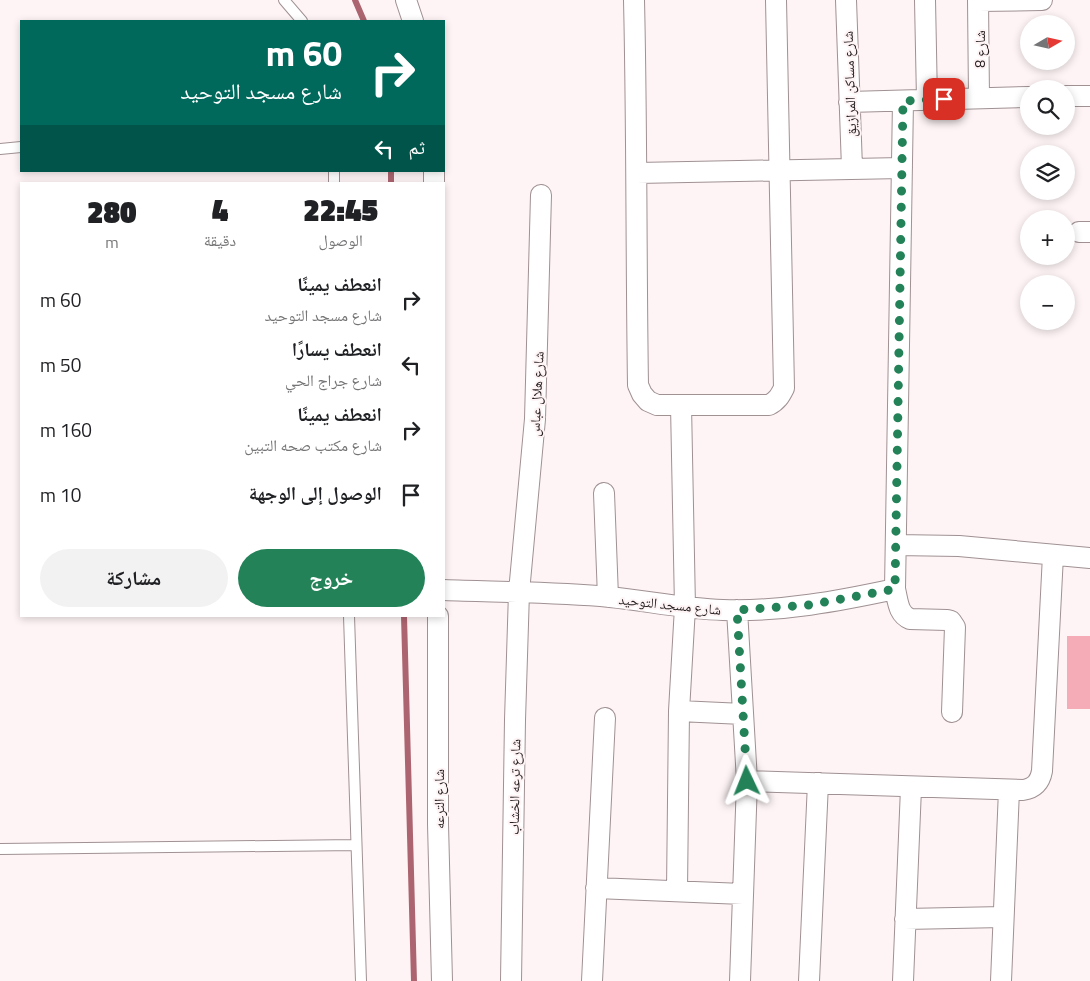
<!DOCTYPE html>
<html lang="ar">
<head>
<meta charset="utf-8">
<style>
  body { margin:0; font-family:"Titillium Web","Noto Naskh Arabic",sans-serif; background:#f2f2f2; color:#202124; direction:rtl; height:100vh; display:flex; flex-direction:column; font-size:19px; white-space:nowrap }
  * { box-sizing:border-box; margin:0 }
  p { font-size:16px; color:#757577 }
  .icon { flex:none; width:28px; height:28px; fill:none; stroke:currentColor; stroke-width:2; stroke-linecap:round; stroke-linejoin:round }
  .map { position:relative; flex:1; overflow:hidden; direction:ltr }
  .side { position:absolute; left:20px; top:182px; width:425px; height:435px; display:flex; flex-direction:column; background:#fff; border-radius:0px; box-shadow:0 2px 8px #0003; direction:rtl }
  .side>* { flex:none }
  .guide { position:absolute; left:20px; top:20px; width:425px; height:152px; border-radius:0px; box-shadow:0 2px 8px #0003; direction:rtl; background:#00695c; color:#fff; overflow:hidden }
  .needle { width:32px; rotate:81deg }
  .buttons { position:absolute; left:1020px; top:15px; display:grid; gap:10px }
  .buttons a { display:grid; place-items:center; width:55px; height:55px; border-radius:50%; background:#fff; box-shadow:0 2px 8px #0003; font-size:25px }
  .pin { position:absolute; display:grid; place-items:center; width:42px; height:42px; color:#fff; margin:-21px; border-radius:10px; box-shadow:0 2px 8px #0006 }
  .me { position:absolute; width:55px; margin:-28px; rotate:358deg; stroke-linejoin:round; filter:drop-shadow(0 0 4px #0008) }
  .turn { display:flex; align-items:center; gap:18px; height:105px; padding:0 20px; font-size:22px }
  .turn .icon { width:65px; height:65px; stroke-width:2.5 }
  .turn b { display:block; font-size:35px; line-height:42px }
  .then { display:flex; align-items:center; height:48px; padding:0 20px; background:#0003; gap:10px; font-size:19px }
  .eta { display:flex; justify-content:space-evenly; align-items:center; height:85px; text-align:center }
  .eta b { font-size:30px; font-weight:800; line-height:35px }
  .action { display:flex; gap:10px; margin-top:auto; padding:10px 20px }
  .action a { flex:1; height:58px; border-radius:30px; background:#248259; color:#fff; font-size:20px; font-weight:800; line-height:58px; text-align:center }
  .action a+a { background:#f2f2f2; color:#202124 }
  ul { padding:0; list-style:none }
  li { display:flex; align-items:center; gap:15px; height:65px; padding:0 20px }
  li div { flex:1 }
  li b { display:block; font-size:19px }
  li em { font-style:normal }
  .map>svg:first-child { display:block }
</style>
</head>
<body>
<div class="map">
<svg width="1090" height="981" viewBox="0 0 1090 981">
  <rect width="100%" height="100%" fill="#fef4f5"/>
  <path fill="#f6acb7" d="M 1067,636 L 1090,636 L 1090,709 L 1067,709 Z"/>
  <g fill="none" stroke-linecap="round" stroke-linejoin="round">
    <path stroke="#ac6570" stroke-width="6" d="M 355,0 L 364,21
      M 391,171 L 391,184
      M 404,616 L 414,981"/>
    <g stroke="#a09193" stroke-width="12">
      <path id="lane" d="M 284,0 L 302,21
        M 0,149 L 21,147
        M 334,171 L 334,184
        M 349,616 L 361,981
        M 0,849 L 356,845"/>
    </g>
    <g stroke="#a09193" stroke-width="22">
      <path id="street" d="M 406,0 L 413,21
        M 634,0 C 637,128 636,257 638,385 L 642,394 L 648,401 L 657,405 L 769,405 C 777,401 780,396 784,388 L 776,0
        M 846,0 L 852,168
        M 925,0 L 927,100
        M 978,0 L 979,98
        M 978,1 L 1042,0
        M 1066,96 L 1090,96
        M 903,101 L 895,589 C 898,601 898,614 910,619 L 947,620 L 951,621 L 955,627 L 952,712
        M 849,102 L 1029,97
        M 434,171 L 434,184
        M 637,173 L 902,168
        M 1079,232 L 1090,232
        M 604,493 L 608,597
        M 896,545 L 959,546 L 1090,558
        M 444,590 C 499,592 555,592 610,597 C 648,601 685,609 723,610 C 781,612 839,601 895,589
        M 737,610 L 747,781 L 740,981
        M 438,616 L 438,824 L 442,981
        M 679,711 L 743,714
        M 747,781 L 1023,790 C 1035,788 1040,782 1042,771 L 1053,555
        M 596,888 L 743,894
        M 677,891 L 679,711 L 685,607 L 681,405
        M 905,919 L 1003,917
        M 511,981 L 515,720 L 519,592 L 535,419 L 541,195
        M 592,981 L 605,718
        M 809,981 L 818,783
        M 903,981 L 911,788
        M 1001,981 L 1009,790"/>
    </g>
    <use href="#lane" stroke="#fff" stroke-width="10"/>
    <use href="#street" stroke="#fff" stroke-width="20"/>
  </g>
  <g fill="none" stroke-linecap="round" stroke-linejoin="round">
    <path stroke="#248259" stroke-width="9" stroke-dasharray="0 16.2" d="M 747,781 L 737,610 L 809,605 L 895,589 L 903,101 L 944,99"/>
  </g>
  <g text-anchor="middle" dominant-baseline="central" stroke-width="4" stroke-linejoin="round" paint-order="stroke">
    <g font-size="14" fill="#251f20" stroke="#fef4f5">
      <text transform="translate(979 49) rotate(-90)">شارع 8</text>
      <text transform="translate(849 84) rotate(-92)">شارع مساكن المرازيق</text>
      <text transform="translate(536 394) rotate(-87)">شارع هلال عباس</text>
      <text transform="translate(670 604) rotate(6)">شارع مسجد التوحيد</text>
      <text transform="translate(514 787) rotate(-89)">شارع ترعه الخشاب</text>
      <text transform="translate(438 799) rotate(-90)">شارع الترعه</text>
    </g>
  </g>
</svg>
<div class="buttons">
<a><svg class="needle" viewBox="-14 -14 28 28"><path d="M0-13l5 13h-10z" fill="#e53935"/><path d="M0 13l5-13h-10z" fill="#757577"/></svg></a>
<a><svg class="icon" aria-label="search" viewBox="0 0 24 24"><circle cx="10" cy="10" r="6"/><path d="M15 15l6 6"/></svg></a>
<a><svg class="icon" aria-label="layers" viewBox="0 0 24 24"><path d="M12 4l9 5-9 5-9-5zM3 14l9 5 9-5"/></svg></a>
<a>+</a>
<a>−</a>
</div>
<div class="pin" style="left:944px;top:99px;background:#d93025"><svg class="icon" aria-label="arrive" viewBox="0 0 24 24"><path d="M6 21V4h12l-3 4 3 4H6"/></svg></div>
<svg class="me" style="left:747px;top:781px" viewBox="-20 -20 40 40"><path d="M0-17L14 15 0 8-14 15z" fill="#248259" stroke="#fff" stroke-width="4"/></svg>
<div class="guide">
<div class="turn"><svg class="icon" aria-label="right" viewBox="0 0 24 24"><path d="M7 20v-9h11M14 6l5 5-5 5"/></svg><div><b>60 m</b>شارع مسجد التوحيد</div></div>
<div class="then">ثم<svg class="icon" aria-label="left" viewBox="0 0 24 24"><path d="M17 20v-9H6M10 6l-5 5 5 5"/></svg></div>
</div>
<section class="side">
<div class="eta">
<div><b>22:45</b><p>الوصول</p></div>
<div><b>4</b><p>دقيقة</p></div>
<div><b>280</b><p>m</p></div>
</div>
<ul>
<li><svg class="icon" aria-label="right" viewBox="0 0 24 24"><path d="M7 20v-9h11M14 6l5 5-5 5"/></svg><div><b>انعطف يمينًا</b><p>شارع مسجد التوحيد</p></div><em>60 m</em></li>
<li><svg class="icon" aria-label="left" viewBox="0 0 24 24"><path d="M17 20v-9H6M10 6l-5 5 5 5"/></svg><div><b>انعطف يسارًا</b><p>شارع جراج الحي</p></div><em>50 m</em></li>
<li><svg class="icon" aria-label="right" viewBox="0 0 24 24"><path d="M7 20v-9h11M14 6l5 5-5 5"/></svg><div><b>انعطف يمينًا</b><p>شارع مكتب صحه التبين</p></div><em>160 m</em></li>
<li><svg class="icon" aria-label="arrive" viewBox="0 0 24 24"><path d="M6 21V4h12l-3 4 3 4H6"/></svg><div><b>الوصول إلى الوجهة</b></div><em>10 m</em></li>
</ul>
<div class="action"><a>خروج</a><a>مشاركة</a></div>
</section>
</div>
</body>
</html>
